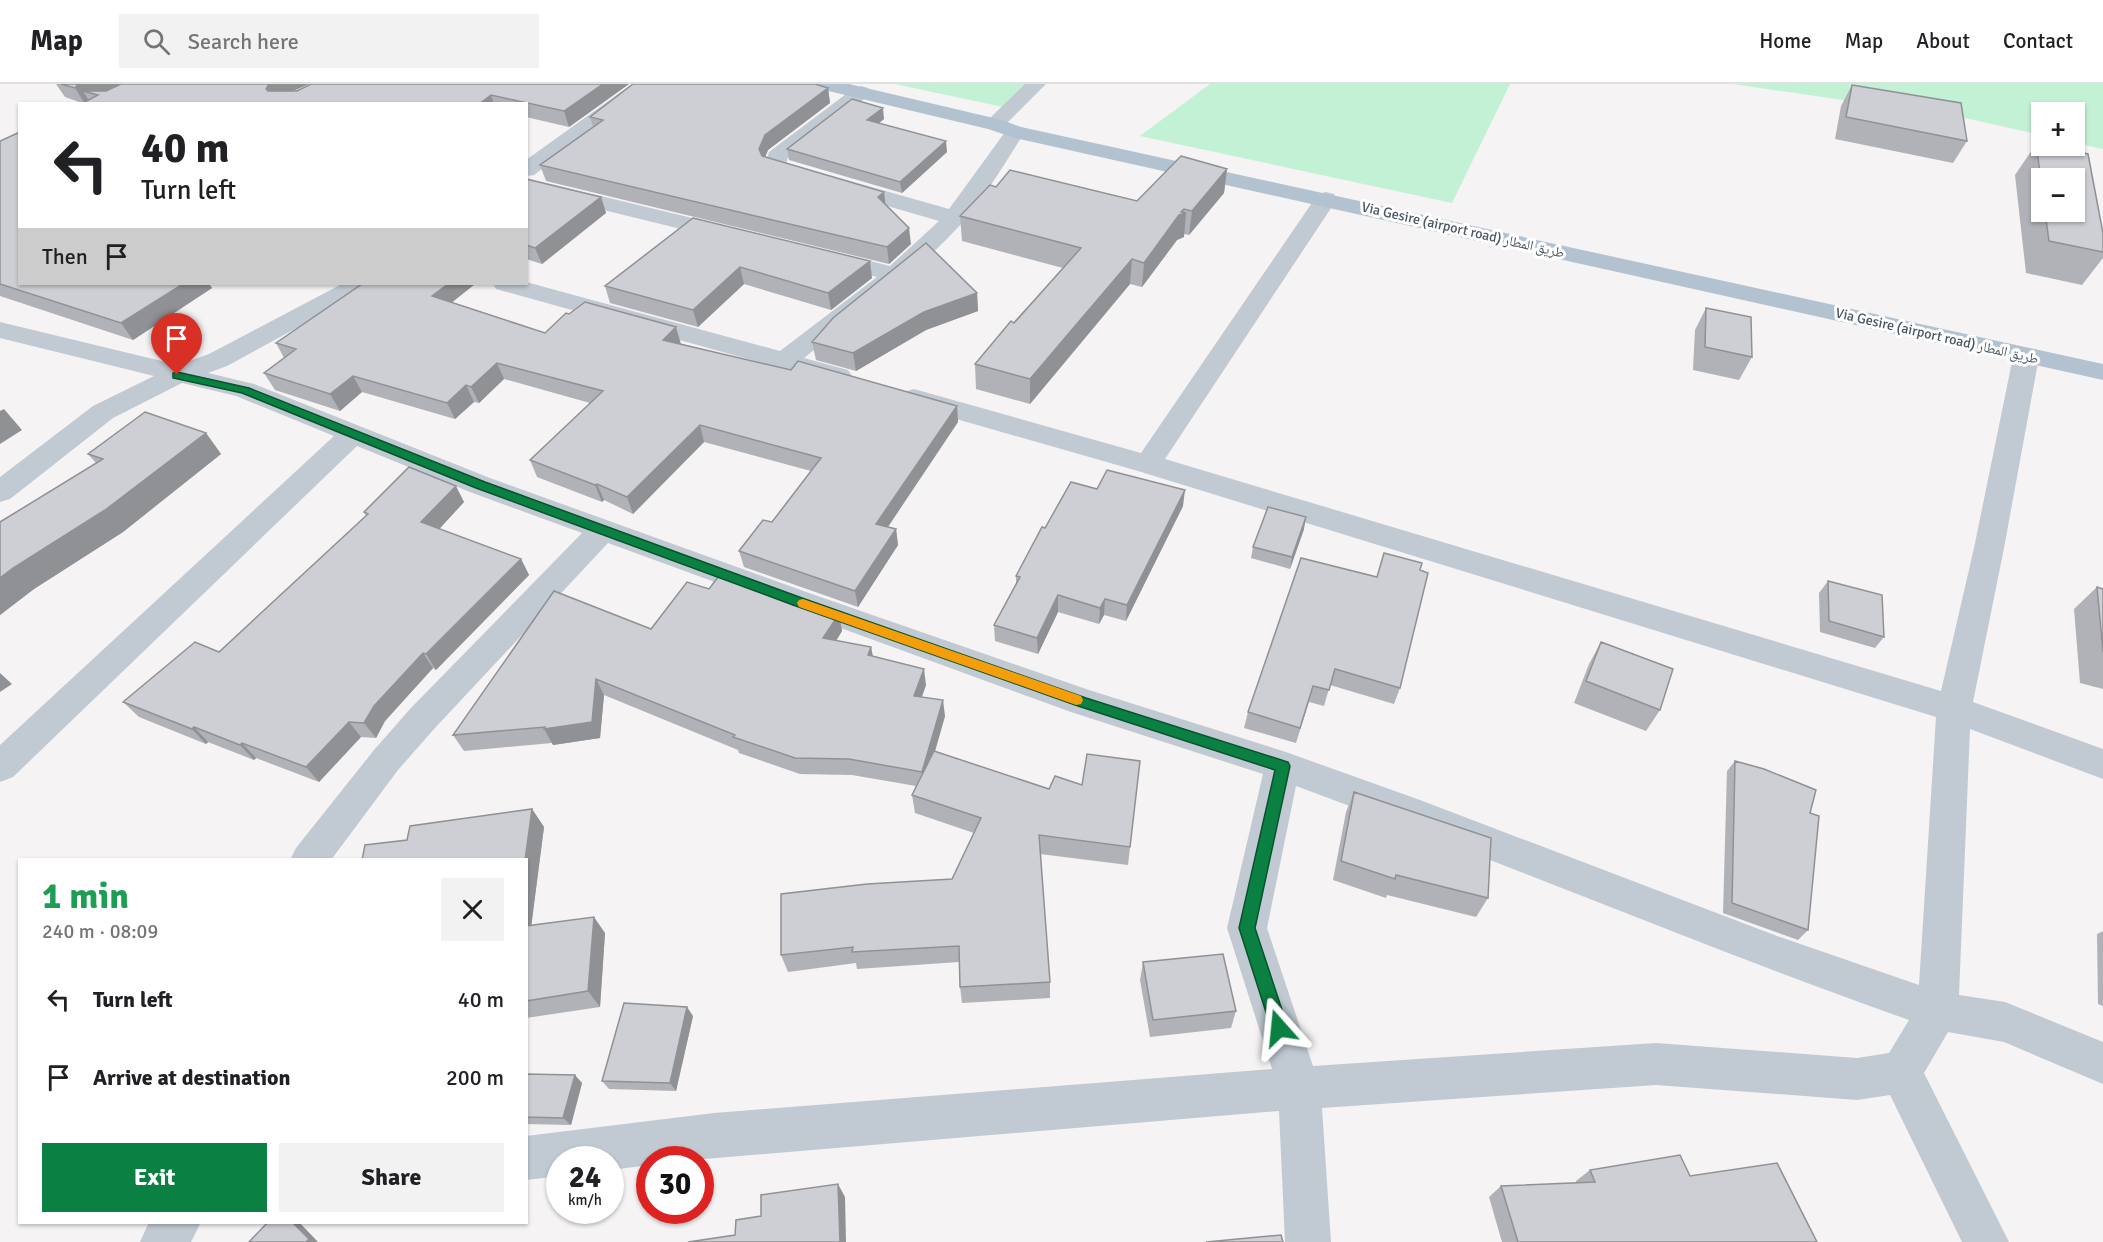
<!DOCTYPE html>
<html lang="en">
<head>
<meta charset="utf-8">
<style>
  body { margin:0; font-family:Signika,"Noto Naskh Arabic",sans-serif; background:#f2f2f2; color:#202124; height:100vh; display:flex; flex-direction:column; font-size:22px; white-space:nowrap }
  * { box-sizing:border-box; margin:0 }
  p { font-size:20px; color:#757577 }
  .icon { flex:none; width:33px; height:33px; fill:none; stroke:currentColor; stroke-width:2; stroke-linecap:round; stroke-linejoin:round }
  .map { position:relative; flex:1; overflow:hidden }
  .drawer { position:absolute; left:18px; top:774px; width:510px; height:366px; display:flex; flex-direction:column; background:#fff; border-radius:0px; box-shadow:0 2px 4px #0004 }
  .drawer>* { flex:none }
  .guide { position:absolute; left:18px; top:18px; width:510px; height:183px; border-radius:0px; box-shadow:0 2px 4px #0004; background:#fff; color:#202124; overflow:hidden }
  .fabs { position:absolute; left:2031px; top:18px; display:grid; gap:12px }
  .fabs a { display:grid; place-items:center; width:54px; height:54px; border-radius:0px; background:#fff; box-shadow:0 2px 4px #0004; font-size:30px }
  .speed { position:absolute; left:546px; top:1062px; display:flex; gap:12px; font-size:30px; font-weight:700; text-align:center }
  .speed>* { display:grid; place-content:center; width:78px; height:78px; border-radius:50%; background:#fff; box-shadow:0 2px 4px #0004; line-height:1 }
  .speed small { font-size:15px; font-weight:400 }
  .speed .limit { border:9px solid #d22; background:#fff; color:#111 }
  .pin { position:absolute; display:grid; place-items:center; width:51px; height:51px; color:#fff; margin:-62px -26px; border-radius:50% 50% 50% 0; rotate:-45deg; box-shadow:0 0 6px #0007 }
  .pin .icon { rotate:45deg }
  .me { position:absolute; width:66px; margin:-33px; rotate:342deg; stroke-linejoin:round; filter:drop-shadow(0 0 4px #0008) }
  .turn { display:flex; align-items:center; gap:21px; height:126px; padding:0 24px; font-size:27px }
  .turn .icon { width:78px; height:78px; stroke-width:2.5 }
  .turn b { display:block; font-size:42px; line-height:51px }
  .then { display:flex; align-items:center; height:57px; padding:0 24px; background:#0003; gap:12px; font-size:22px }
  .round { display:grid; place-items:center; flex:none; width:63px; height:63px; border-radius:0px; background:#f2f2f2 }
  .overview { display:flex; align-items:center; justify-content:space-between; height:102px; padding:0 24px }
  h1 { font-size:36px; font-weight:700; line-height:45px; color:#1e9e55 }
  .cta { display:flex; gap:12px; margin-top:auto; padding:12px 24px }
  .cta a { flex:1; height:69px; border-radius:0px; background:#0b8043; color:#fff; font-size:24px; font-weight:700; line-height:69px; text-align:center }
  .cta a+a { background:#f2f2f2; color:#202124 }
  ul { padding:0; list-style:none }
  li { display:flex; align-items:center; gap:18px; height:78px; padding:0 24px }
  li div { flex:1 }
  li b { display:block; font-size:22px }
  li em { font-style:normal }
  header { display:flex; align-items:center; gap:36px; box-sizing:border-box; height:84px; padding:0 30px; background:#fff; border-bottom:2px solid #e0e0e0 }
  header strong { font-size:28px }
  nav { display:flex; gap:33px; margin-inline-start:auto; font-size:21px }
  .search { width:420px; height:54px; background:#f2f2f2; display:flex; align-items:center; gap:15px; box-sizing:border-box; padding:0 21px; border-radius:0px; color:#757577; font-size:22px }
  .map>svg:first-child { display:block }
</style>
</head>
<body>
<header>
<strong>Map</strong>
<div class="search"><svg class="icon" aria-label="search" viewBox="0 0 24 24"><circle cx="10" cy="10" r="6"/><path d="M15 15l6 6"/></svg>Search here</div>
<nav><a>Home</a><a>Map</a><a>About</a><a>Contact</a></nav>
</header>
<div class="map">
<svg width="2103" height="1158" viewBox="0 0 2103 1158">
  <rect width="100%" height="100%" fill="#f5f3f3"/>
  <path fill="#c3f1d5" d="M 895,0 L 1032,0 L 1003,23 Z
    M 1210,0 L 1510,0 L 1452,119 L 1140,52 Z
    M 1733,0 L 2103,0 L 2103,65 L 2075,59 L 2074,28 L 2042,28 L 2041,51 L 1965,34 Z"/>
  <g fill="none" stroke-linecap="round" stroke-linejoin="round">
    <path fill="#c1cad2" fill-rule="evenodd" d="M 632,0 L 655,0 L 534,91 L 526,92 L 526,76 Z
      M 1025,0 L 1046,0 L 1002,44 L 995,46 L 988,44 L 985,40 L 988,36 Z
      M 861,2 L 868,4 L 871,8 L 868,12 L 787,75 L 787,79 L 949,125 L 1008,44 L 1015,42 L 1022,44 L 1025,48 C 1005,78 987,111 962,139 C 915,191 858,230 804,274 L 848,286 L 852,292 L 848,298 L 839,300 L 830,298 L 496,205 L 493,200 L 526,198 L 780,267 L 877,193 L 819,178 L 815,173 L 819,168 L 827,166 L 890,182 L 939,137 L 767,87 L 764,82 L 769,68 L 854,4 Z
      M 526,94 L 738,145 L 742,150 L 738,155 L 730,157 L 526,107 Z
      M 1326,108 L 1334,110 L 1337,115 L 1165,375 L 1941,607 L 1974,464 L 2013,273 L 2017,267 L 2026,265 L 2035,267 L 2039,273 L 2004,464 L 1973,618 L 2103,665 L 2103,695 L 1970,645 L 1959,911 L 2005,918 L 2103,958 L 2103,1000 L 2004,958 L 1948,948 L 1924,989 L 2009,1158 L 1962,1158 L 1890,1011 L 1857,1016 L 1656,1001 L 1322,1024 L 1331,1158 L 1285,1158 L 1279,1027 L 693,1076 L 650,1076 L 650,1081 L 610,1086 L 610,1076 L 560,1076 L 560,1092 L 526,1096 L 526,1052 L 714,1029 L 1272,985 L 1227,844 L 1263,690 L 1071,628 L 608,459 L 434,645 L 398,686 L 331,776 L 290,776 L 296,764 L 374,666 L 410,625 L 582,449 L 470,408 L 357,362 L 13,693 L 0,698 L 0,661 L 334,352 L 236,312 L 182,299 L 113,334 L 10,415 L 0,418 L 0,393 L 93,322 L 154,292 L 0,254 L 0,238 L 178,281 L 209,270 L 342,200 L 371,200 L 368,205 L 227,282 L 208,289 L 254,300 L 490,394 L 809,509 L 1089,606 L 1283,667 L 1420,716 L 1777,852 L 1919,901 L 1936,633 L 1138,387 L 904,320 L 901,314 L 904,308 L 914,305 L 1141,369 L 1318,110 ZM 1296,702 C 1502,778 1703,863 1909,936 L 1889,969 L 1857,974 L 1656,959 L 1313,982 L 1267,844 Z
      M 149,1138 L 201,1138 L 191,1158 L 140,1158 Z"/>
    <path fill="#b3c2d1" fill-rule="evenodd" d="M 813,0 L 849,0 L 1002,36 L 1021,43 L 2103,280 L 2103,296 L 1015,54 L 988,45 L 816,4 Z"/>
  </g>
  <path fill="#b0b2b7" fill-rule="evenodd" d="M 56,0 L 121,0 L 294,7 L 629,0 L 569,43 L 526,33 L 526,20 L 81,20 L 82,19 L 65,13 Z
    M 1852,1 L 1967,57 L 1953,79 L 1835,55 L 1841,22 Z
    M 828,4 L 830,19 L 768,66 L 765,73 L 885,120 L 911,160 L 889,180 L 546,97 L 540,81 L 593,43 L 590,33 Z
    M 884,35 L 879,39 L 947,68 L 902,109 L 789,76 L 787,65 Z
    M 0,57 L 20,200 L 209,200 L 212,204 L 133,256 L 0,212 Z
    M 2036,60 L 2103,149 L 2103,174 L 2082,201 L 2026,189 L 2015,91 ZM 2042,94 L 2074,128 L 2042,128 Z
    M 1227,85 L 1224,109 L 1189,151 L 1184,150 L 1184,153 L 1177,156 L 1142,203 L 1130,200 L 1030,320 L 976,305 L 975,280 L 1063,184 L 962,157 L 960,132 L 996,103 L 1137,117 Z
    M 526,95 L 601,113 L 606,129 L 542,180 L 526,175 Z
    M 693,134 L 872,194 L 831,226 L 744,200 L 698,243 L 610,219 L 605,202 Z
    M 362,200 L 475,200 L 452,218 L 545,249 L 681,260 L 791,286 L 957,322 L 958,338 L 888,443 L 896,445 L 898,461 L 858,523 L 744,483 L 739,467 L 772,438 L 811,387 L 704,358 L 633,430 L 604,416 L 602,418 L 537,393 L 530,376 L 590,319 L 504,295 L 479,319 L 474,318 L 455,335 L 362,308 L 340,327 L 275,306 L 264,289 L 284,274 L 276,259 Z
    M 977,209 L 978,227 L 926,246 L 856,287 L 816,276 L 812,258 Z
    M 1706,224 L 1752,273 L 1739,296 L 1693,286 L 1695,246 Z
    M 206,349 L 221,370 L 123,448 L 34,505 L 0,531 L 0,438 L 96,379 L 88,370 Z
    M 1097,405 L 1183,422 L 1126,537 L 1104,531 L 1099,540 L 1058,528 L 1038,570 L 995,557 L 994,541 L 1016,500 L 1016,492 L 1045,444 Z
    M 464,418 L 439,445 L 521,475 L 529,491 L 436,586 L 433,584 L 385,637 L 376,654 L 361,653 L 319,698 L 256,674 L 254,676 L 208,658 L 206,660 L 139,633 L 123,618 L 219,568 L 366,432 L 364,428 Z
    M 1304,445 L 1290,485 L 1251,474 L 1253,463 Z
    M 1420,486 L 1400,604 L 1394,620 L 1330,601 L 1324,622 L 1309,618 L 1296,659 L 1244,644 L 1248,628 L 1377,493 Z
    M 1828,497 L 1884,553 L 1875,564 L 1820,548 L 1819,509 Z
    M 2097,503 L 2103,505 L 2103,605 L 2080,599 L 2074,525 Z
    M 709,505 L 839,530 L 842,547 L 836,557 L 871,563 L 873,572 L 926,601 L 922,613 L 945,632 L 935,668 L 1049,705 L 1082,701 L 1140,677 L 1128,781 L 1040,770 L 1050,898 L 1050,914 L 962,919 L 960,903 L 959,878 L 857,885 L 856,879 L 788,888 L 781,871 L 952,795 L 974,749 L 915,729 L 912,711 L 916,702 L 852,691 L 800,690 L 739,669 L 738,666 L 604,611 L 600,654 L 553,661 L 552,659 L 464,667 L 453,651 L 651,545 Z
    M 1601,558 L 1660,626 L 1646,647 L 1574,619 L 1589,580 Z
    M 1735,677 L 1808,846 L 1798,856 L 1723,829 L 1727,687 Z
    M 1354,708 L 1488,814 L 1476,833 L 1387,811 L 1386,814 L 1333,796 L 1346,728 Z
    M 532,725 L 544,743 L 531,842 L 605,849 L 600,923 L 526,934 L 526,776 L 407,756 Z
    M 2103,847 L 2103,922 L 2098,920 L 2097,850 Z
    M 1143,878 L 1236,927 L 1231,944 L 1150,953 L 1140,896 Z
    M 693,932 L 676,1007 L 609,1005 L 602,997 Z
    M 526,990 L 582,999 L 571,1041 L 526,1040 Z
    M 1590,1086 L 1690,1092 L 1817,1158 L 1502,1158 L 1489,1113 L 1501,1102 L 1576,1099 L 1576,1097 Z"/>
  <path fill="#909195" d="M 78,0 L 121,0 L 96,11 L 83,7 L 88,15 L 85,20 L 75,4 Z
    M 269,0 L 309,0 L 278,14 L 266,5 Z
    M 603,0 L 629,0 L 569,43 L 564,27 Z
    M 828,4 L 830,19 L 768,66 L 762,81 L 759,65 L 765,51 Z
    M 491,11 L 494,20 L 479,20 Z
    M 883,24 L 884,35 L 868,48 L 867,36 Z
    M 946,57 L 947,68 L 902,109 L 900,98 Z
    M 1227,85 L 1224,109 L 1189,151 L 1192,127 Z
    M 884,108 L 886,124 L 878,113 Z
    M 601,113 L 606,129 L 542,180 L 535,164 Z
    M 1184,125 L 1183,130 L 1186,129 L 1184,153 L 1177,156 L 1142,203 L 1144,179 Z
    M 909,144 L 911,160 L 889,180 L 887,163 Z
    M 1132,175 L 1130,200 L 1030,320 L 1030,295 Z
    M 870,177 L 872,194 L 831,226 L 828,209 Z
    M 740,183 L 744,200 L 698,243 L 693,226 Z
    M 183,200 L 209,200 L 212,204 L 133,256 L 121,239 Z
    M 448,200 L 475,200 L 440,228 L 432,212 Z
    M 977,209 L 978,227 L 926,246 L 856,287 L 853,269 L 924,228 Z
    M 676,243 L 681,260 L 663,256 Z
    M 497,279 L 504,295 L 479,319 L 471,303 Z
    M 353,292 L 362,308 L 340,327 L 330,310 Z
    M 466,301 L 474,318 L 455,335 L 447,319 Z
    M 957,322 L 958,338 L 879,456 L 876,440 Z
    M 4,325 L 22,346 L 0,360 L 0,327 Z
    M 700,341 L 704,358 L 633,430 L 627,413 Z
    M 206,349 L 221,370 L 123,448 L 34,505 L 0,531 L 0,494 Z
    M 597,400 L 604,416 L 602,418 L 595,401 Z
    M 456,402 L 464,418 L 431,454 L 421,438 Z
    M 1185,406 L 1183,422 L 1126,537 L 1127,521 Z
    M 1306,433 L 1304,445 L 1290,485 L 1292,473 Z
    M 896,445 L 898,461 L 858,523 L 855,507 Z
    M 521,475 L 529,491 L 436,586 L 426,570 Z
    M 1058,511 L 1058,528 L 1038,570 L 1037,554 Z
    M 1105,515 L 1104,531 L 1099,540 L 1100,524 Z
    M 839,530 L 842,547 L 827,571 L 823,554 Z
    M 871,563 L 874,580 L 868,571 Z
    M 423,569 L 433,584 L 385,637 L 376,654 L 364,639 L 374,622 Z
    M 924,585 L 926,601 L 916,628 L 914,612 Z
    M 0,589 L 12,600 L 0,608 Z
    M 596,595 L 604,611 L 600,654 L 553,661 L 544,645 Z
    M 943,616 L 945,632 L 924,704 L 922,688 Z
    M 349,638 L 361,653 L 319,698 L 306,683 Z
    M 194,643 L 208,658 L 206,660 L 192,645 Z
    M 242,659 L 256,674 L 254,676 L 240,661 Z
    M 532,725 L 544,743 L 529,860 L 526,858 L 526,776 L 525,776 Z
    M 594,833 L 605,849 L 600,923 L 588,907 Z
    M 687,923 L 693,932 L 676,1007 L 670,999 Z
    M 575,991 L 582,999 L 571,1041 L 563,1034 Z
    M 838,1100 L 845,1113 L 846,1158 L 840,1158 Z
    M 292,1138 L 299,1138 L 318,1158 L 306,1158 Z"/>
  <path fill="#cdcfd5" stroke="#909195" stroke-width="1.5" d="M 61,0 L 78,0 L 75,4 Z
    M 121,0 L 269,0 L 266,5 L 268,7 L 297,7 L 311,0 L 603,0 L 564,27 L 491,11 L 479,20 L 81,20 L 98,11 L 83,7 L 106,7 Z
    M 633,0 L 815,0 L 828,4 L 765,51 L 759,65 L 762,72 L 884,108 L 878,113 L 909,144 L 887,163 L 540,81 L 603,36 L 590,33 Z
    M 1852,1 L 1961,19 L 1967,57 L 1846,33 Z
    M 852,15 L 883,24 L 867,36 L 946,57 L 900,98 L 787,65 Z
    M 20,48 L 20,200 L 183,200 L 121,239 L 0,200 L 0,57 Z
    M 2036,60 L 2088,70 L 2103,149 L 2103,168 L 2049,157 L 2045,128 L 2074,128 L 2074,94 L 2042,94 L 2042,102 Z
    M 1181,72 L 1227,85 L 1192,127 L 1184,125 L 1181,128 L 1186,129 L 1179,131 L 1144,179 L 1132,175 L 1030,295 L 975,280 L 1011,237 L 1014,239 L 1081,164 L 960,132 L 990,101 L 996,103 L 1010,86 L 1137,117 Z
    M 526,95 L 601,113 L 535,164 L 526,161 Z
    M 693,134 L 870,177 L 828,209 L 740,183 L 693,226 L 605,202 Z
    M 926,159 L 977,209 L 924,228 L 853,269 L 812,258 L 833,234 Z
    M 362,200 L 448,200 L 432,212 L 545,249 L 566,229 L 569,230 L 585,218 L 676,243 L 663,256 L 791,286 L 798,277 L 957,322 L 876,440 L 896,445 L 855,507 L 739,467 L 763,436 L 772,438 L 821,374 L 700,341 L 627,413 L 597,400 L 595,401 L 530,376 L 603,307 L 497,279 L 471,303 L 466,301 L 447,319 L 353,292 L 330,310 L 264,289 L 296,265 L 276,259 Z
    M 1706,224 L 1751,233 L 1752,273 L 1705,263 Z
    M 145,328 L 206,349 L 105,426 L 13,484 L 0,494 L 0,438 L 103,375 L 88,370 Z
    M 409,383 L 456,402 L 421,438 L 521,475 L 426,570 L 423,569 L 374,622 L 364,639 L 349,638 L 306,683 L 242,659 L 240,661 L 194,643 L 192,645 L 123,618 L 195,558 L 219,568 L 368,430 L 364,428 Z
    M 1107,386 L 1185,406 L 1127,521 L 1105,515 L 1100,524 L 1058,511 L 1037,554 L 994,541 L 1020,493 L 1016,492 L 1042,443 L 1045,444 L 1071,398 L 1097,405 Z
    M 1268,423 L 1306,433 L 1292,473 L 1253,463 Z
    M 1384,469 L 1422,479 L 1420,486 L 1428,489 L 1400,604 L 1335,585 L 1329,606 L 1313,602 L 1300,644 L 1248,628 L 1301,474 L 1377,493 Z
    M 722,488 L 839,530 L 823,554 L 871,563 L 868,571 L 924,585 L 914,612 L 943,616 L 922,688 L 849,675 L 795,674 L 733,653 L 735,651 L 596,595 L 592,638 L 544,645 L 545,643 L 453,651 L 554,507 L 651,545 L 687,498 L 709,505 Z
    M 1828,497 L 1882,511 L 1884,553 L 1829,537 Z
    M 2097,503 L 2103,505 L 2103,568 Z
    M 1601,558 L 1673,585 L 1660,626 L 1586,597 Z
    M 934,667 L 1049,705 L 1055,692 L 1082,701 L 1087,670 L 1140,677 L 1130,763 L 1039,751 L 1050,898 L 960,903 L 959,862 L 852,868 L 853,863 L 781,871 L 781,810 L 867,800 L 952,795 L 981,734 L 912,711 Z
    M 1735,677 L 1764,685 L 1816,706 L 1810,729 L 1819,732 L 1808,846 L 1732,819 Z
    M 1354,708 L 1491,754 L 1488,814 L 1396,791 L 1395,795 L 1341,777 Z
    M 532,725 L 525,776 L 362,776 L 365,761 L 407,756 L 410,742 Z
    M 594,833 L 588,907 L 526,917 L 526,842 Z
    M 1223,870 L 1236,927 L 1153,936 L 1143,878 Z
    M 624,919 L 687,923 L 670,999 L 602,997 Z
    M 526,990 L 575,991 L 563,1034 L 526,1033 Z
    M 1680,1071 L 1690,1092 L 1777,1079 L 1817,1158 L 1518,1158 L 1501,1102 L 1595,1098 L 1590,1086 Z
    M 838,1100 L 840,1158 L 688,1158 L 735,1151 L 736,1136 L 761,1132 L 761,1111 Z
    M 268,1138 L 292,1138 L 309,1155 L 306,1158 L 249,1158 Z
    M 1281,1151 L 1283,1158 L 1206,1158 Z"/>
  <path fill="#0b8043" stroke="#07532c" stroke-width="1.5" d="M 177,288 L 249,304 L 485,398 L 802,514 L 1086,614 L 1288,678 L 1290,682 L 1255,844 L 1288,944 L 1285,950 L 1279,953 L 1273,950 L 1239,844 L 1275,686 L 1078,622 L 793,521 L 476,404 L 242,309 L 173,294 L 173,289 Z"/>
  <path fill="#f59e0b" d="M 803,515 L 1081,612 L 1083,616 L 1081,620 L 1076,621 L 799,523 L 797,519 L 799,516 Z"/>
  <g text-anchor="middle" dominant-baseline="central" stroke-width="6" stroke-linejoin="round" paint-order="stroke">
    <g font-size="14" fill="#4a5661" stroke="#fff">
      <text transform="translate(1463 146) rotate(13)">Via Gesire (airport road) طريق المطار</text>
      <text transform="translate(1937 252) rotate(13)">Via Gesire (airport road) طريق المطار</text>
    </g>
  </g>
</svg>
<div class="fabs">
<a>+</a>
<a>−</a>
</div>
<div class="speed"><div>24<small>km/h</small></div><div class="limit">30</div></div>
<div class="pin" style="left:177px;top:291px;background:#d93025"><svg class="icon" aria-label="arrive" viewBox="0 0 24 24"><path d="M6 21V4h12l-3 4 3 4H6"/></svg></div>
<svg class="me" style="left:1279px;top:944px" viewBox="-20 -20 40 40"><path d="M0-17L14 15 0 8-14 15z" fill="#0b8043" stroke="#fff" stroke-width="4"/></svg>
<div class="guide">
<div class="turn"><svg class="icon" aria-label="left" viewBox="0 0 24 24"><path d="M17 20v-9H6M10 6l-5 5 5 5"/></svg><div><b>40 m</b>Turn left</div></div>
<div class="then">Then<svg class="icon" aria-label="arrive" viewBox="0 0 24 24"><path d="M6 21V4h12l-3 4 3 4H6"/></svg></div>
</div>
<section class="drawer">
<div class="overview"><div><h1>1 min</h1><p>240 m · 08:09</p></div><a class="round"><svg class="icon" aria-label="close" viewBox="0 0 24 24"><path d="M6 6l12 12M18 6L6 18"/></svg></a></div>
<ul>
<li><svg class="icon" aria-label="left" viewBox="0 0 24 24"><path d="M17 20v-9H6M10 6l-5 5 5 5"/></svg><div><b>Turn left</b></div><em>40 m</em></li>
<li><svg class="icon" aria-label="arrive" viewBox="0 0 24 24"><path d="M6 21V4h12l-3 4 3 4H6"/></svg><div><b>Arrive at destination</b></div><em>200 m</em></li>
</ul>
<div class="cta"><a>Exit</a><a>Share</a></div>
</section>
</div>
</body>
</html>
